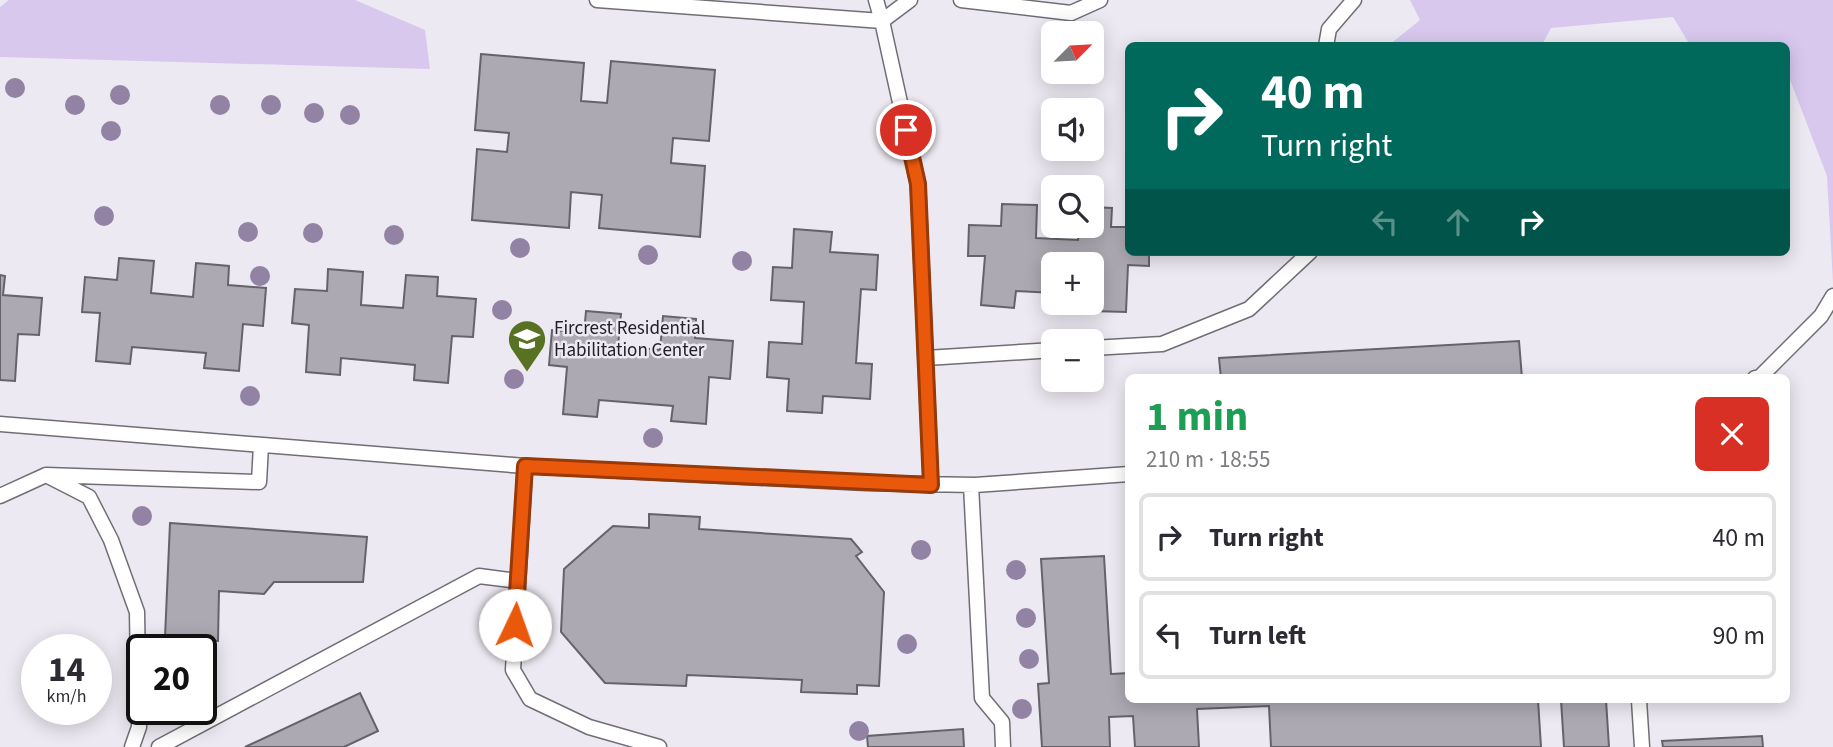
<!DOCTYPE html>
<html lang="en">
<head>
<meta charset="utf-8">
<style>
  body { margin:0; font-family:"Source Sans 3",sans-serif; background:#f2f2f3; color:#2b2b33; height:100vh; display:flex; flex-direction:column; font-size:26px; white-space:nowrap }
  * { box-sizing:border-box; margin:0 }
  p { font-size:23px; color:#7c7c81 }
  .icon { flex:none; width:38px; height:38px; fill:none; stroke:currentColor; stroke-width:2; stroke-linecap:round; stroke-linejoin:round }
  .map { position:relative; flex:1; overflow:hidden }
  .panel { position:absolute; left:1125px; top:374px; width:665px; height:329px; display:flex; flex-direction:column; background:#fff; border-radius:10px; box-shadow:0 4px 18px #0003 }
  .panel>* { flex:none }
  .guide { position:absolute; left:1125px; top:42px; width:665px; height:214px; border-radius:10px; box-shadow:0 4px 18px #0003; background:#00695c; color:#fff; overflow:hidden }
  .needle { width:46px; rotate:66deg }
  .controls { position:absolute; left:1041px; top:21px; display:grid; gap:14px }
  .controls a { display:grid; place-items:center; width:63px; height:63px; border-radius:10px; background:#fff; box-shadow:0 4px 18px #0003; font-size:35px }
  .speed { position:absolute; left:21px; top:634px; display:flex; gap:14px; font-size:35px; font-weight:700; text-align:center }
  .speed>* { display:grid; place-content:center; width:91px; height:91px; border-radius:50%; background:#fff; box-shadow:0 4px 18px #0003; line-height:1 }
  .speed small { font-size:18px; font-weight:400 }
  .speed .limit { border:4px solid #111; border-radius:10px; background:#fff; color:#111 }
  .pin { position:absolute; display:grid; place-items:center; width:60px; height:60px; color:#fff; margin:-30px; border:4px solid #fff; border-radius:50%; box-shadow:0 2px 7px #0007 }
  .me { position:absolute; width:77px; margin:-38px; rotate:3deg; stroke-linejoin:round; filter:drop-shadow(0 0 5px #0008) }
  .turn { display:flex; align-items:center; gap:24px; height:147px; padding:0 21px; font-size:32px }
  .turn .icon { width:91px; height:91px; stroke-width:2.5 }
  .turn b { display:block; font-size:49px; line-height:60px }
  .lanes { display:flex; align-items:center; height:66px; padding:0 21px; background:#0003; justify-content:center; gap:35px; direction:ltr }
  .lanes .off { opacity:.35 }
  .round { display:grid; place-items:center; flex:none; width:74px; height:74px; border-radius:10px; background:#f2f2f3 }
  .summary { display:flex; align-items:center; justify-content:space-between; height:119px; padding:0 21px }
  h1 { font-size:42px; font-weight:700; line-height:52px; color:#1e9e55 }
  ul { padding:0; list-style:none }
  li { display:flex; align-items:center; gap:21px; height:88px; margin:0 14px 10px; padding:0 7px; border:4px solid #e1e1e2; border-radius:10px }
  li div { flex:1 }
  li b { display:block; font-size:26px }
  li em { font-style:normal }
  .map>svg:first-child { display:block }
</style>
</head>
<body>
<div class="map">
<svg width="1833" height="747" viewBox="0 0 1833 747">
  <rect width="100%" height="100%" fill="#ede9f2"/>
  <path fill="#d9c8ee" d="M 9,0 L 355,0 L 425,30 L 430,69 L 0,57 L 0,7 Z
    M 1410,0 L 1833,0 L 1833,282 L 1827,176 L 1787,72 L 1787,46 L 1690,45 L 1673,17 L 1551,28 L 1542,45 L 1389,45 L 1420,20 Z"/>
  <path fill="#ada9b2" stroke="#66626a" stroke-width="2" d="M 481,54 L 584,63 L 581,101 L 607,103 L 611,61 L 715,70 L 709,141 L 673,138 L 671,163 L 705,166 L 700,237 L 599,228 L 602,195 L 571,192 L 569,228 L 472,220 L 477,149 L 507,152 L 509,133 L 475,130 Z
    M 1002,204 L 1037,205 L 1036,238 L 1078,240 L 1079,226 L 1092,226 L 1092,207 L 1112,208 L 1111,227 L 1129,227 L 1129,252 L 1149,252 L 1149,266 L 1128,265 L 1126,312 L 1092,311 L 1092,264 L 1054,264 L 1054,293 L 1016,291 L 1014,308 L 981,305 L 985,256 L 968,256 L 969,225 L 1001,226 Z
    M 794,229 L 832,232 L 830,252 L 878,255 L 876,290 L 861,289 L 856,363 L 872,364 L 870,399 L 823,396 L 822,413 L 787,411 L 789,379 L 767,377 L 769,342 L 802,344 L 804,302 L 771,300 L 773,267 L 792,268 Z
    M 119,258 L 154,261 L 151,293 L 193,297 L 196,263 L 229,266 L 228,285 L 266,288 L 263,326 L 243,324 L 239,371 L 204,368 L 206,353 L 132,347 L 130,364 L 96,361 L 100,313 L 82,312 L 85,277 L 117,280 Z
    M 328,269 L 363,272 L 361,305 L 403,308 L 406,275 L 438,277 L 437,296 L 476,299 L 473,337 L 452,336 L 448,383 L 414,380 L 415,365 L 341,358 L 340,375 L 306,372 L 309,325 L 292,323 L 295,289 L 327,291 Z
    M 0,275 L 5,276 L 3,295 L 42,298 L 39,335 L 18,334 L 15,381 L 0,380 Z
    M 586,311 L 621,314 L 618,346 L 660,350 L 663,316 L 696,319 L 695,338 L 733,341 L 730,379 L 709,377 L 706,424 L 671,421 L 673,406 L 599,400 L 597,417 L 563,414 L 567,367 L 549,365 L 552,330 L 584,333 Z
    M 1519,341 L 1522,378 L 1221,378 L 1219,358 Z
    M 649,514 L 700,517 L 699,529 L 851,539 L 862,552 L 856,556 L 884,592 L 879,686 L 857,685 L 857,694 L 801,692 L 802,680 L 687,675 L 686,686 L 605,683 L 561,632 L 564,569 L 613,526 L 649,528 Z
    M 170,523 L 367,537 L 363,582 L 274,582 L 264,594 L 219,591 L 218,641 L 165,637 Z
    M 1104,556 L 1111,674 L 1129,673 L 1129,700 L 1538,700 L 1541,747 L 1271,747 L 1269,706 L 1197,709 L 1199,747 L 1135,747 L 1133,716 L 1109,717 L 1110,747 L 1042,747 L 1038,684 L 1049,683 L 1041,559 Z
    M 360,693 L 378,731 L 344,747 L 245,747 Z
    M 1561,700 L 1606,700 L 1609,747 L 1564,747 Z
    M 963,729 L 964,747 L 868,747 L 867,736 Z
    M 1762,736 L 1763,747 L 1663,747 L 1662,741 Z"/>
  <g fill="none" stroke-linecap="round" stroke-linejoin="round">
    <g stroke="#716d75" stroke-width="17">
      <path id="lane" d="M 597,0 L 882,21 L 876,0
        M 910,0 L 882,21 L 918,184 L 931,485
        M 961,0 L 1071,13 L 1100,0
        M 1326,46 L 1329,29 L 1354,0
        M 1092,348 L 1162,344 L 1249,309 L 1310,252
        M 926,358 L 1054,350
        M 1755,378 L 1760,377 L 1821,316 L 1833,296
        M 0,424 L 525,466 L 866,483 L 975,485 L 1129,474
        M 525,466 L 513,670 L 530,699 L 589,727 L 659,747
        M 46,475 L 89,497 L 111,540 L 137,612 L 139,727 L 132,747
        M 971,485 L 982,698 L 1002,722 L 1003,747
        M 0,496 L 46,475 L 259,482 L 261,445
        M 1639,700 L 1642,747
        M 159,747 L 479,576 L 518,581"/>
    </g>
    <use href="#lane" stroke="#fff" stroke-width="14"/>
  </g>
  <g fill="#9282a3">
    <circle cx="15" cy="88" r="10"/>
    <circle cx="120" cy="95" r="10"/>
    <circle cx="75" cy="105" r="10"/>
    <circle cx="220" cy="105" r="10"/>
    <circle cx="271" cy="105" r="10"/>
    <circle cx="314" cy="113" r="10"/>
    <circle cx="350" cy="115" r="10"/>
    <circle cx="111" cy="131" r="10"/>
    <circle cx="104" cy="216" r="10"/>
    <circle cx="248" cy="232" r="10"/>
    <circle cx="313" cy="233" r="10"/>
    <circle cx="394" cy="235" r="10"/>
    <circle cx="520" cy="248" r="10"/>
    <circle cx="648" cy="255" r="10"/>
    <circle cx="742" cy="261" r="10"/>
    <circle cx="260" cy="276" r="10"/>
    <circle cx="502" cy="310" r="10"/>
    <circle cx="514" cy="379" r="10"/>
    <circle cx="250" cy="396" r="10"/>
    <circle cx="653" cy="438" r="10"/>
    <circle cx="142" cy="516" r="10"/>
    <circle cx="921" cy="550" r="10"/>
    <circle cx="1016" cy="570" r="10"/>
    <circle cx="1026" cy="618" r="10"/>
    <circle cx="907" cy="644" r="10"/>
    <circle cx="1029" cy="659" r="10"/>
    <circle cx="1022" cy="709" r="10"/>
    <circle cx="859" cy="731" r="10"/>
  </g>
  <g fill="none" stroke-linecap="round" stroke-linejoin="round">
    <g stroke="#983908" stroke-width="18">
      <path id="route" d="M 515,625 L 525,466 L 931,485 L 918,184 L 906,130"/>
    </g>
    <use href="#route" stroke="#ea580c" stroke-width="12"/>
  </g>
  <defs>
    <g id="school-pin" transform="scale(2.0125)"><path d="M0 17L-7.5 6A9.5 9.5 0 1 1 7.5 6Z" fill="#587123" stroke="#ede9f2"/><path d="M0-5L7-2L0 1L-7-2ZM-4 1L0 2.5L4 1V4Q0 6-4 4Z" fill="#fff"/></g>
  </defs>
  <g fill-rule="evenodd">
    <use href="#school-pin" x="527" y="339"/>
  </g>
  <g text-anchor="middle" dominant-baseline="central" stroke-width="5" stroke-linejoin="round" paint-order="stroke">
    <g font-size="19" fill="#232125" stroke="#ede9f2" text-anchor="start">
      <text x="554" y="328">Fircrest Residential<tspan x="554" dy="22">Habilitation Center</tspan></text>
    </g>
  </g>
</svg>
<div class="controls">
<a><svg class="needle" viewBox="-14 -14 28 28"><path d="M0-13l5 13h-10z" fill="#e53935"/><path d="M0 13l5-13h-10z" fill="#7c7c81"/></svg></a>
<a><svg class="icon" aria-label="sound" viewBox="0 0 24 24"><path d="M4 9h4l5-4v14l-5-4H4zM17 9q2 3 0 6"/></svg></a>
<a><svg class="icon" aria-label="search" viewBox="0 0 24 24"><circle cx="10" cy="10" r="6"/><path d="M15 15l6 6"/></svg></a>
<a>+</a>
<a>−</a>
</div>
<div class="speed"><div>14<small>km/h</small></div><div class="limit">20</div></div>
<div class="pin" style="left:906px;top:130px;background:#d93025"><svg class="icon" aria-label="arrive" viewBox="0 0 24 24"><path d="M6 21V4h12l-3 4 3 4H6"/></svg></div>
<svg class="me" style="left:515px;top:625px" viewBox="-20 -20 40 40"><circle r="19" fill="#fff"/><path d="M0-13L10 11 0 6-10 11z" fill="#ea580c"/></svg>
<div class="guide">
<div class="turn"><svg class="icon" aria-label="right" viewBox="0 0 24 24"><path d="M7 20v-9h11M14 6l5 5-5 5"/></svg><div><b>40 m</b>Turn right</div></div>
<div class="lanes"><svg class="icon off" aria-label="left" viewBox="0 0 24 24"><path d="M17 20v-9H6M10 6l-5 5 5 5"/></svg><svg class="icon off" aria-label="ahead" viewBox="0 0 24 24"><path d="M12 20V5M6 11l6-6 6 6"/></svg><svg class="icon" aria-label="right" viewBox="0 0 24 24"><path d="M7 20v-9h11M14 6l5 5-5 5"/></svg></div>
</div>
<section class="panel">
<div class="summary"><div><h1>1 min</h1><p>210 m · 18:55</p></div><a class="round" style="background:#d93025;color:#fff"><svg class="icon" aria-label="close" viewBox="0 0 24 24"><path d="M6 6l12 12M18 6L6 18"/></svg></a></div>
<ul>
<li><svg class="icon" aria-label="right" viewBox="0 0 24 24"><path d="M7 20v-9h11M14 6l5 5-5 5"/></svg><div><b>Turn right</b></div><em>40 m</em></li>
<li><svg class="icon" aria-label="left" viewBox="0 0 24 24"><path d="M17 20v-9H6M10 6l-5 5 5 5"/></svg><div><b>Turn left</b></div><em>90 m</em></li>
</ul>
</section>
</div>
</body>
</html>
